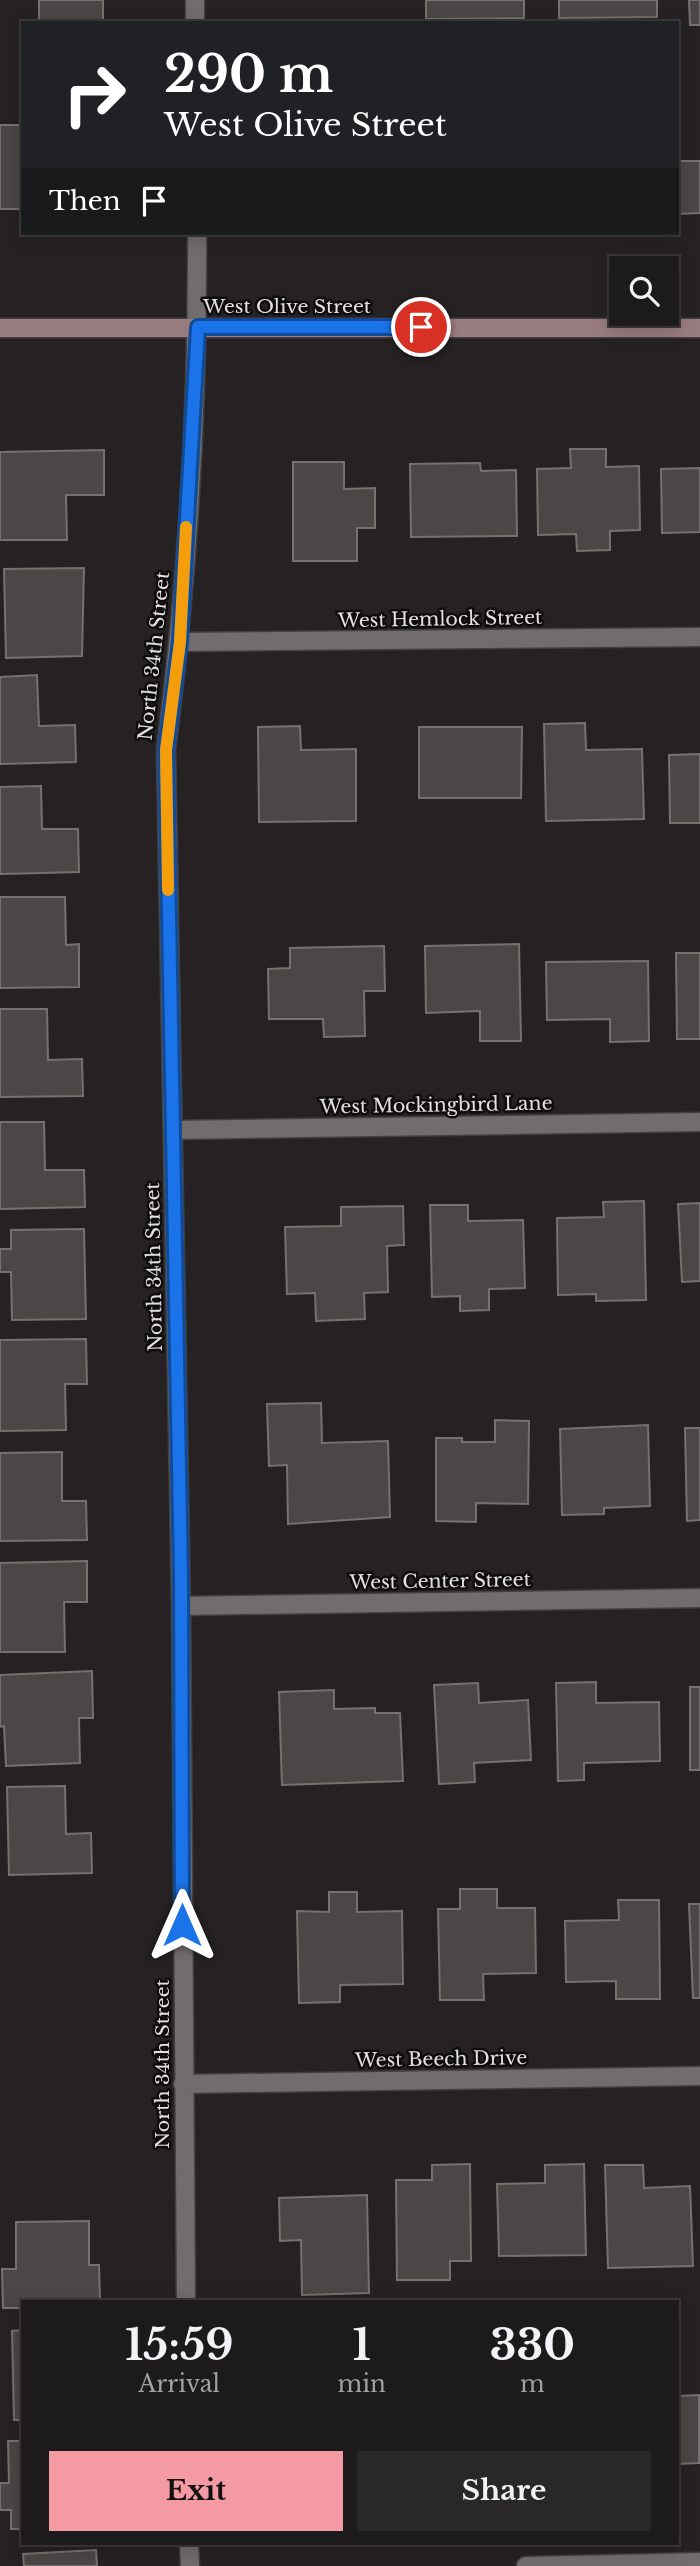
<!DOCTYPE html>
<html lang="en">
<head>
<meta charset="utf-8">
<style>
  body { margin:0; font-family:"Libre Baskerville",serif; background:#292727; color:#f1f3f6; height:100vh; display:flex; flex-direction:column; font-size:26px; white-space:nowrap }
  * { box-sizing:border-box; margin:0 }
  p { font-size:23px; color:#a0a1a2 }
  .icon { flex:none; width:38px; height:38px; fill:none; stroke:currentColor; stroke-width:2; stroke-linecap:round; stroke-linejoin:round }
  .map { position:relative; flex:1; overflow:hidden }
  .side { position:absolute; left:21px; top:2300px; width:658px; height:245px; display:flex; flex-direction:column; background:#1c1a1a; border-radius:0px; box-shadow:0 4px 18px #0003,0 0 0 2px #3a3839 }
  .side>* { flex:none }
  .banner { position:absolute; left:21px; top:21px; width:658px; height:214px; border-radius:0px; box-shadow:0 4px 18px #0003,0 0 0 2px #3a3839; background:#202124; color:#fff; overflow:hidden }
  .buttons { position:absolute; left:609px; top:256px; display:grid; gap:14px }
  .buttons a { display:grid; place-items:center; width:70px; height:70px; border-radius:0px; background:#1c1a1a; box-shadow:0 4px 18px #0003,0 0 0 2px #3a3839; font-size:35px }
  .pin { position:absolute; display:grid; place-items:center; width:60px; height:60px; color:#fff; margin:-30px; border:4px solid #fff; border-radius:50%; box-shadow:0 2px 7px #0007 }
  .me { position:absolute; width:77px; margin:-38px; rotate:0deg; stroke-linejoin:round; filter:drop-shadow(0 0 5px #0008) }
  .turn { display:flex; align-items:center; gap:24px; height:147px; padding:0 28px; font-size:32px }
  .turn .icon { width:91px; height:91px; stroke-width:2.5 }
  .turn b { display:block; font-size:49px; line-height:60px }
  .then { display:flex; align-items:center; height:66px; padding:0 28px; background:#0003; gap:14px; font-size:26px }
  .eta { display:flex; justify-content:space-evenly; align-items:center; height:119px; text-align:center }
  .eta b { font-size:42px; font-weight:700; line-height:49px }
  .cta { display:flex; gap:14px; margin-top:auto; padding:14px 28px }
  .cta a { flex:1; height:80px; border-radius:0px; background:#f49aa2; color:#111; font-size:28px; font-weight:700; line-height:80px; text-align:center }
  .cta a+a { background:#292727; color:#f1f3f6 }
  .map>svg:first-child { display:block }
</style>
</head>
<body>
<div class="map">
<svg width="700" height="2566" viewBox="0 0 700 2566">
  <rect width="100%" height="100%" fill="#262223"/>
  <path fill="#4b4747" stroke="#767171" stroke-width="2" d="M 39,0 L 103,0 L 103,23 L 39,23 Z
    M 426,0 L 524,0 L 524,18 L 426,19 Z
    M 559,0 L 657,0 L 657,17 L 559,18 Z
    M 689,0 L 700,0 L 700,25 L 690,25 Z
    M 0,125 L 22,125 L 22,209 L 0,209 Z
    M 677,161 L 700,161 L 700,213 L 677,214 Z
    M 570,449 L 606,449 L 606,467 L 639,466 L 640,530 L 610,531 L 610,550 L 577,551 L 576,534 L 538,535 L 537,469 L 571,468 Z
    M 104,450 L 104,495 L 66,495 L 67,540 L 0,540 L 0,452 Z
    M 293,462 L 344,462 L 344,489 L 375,488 L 375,528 L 357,528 L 357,561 L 293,561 Z
    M 480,463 L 481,471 L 516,470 L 517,536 L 411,537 L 410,464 Z
    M 700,468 L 700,532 L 662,533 L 661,469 Z
    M 84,568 L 82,656 L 6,658 L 4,569 Z
    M 37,675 L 39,726 L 75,725 L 76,762 L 0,764 L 0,677 Z
    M 585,723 L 586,750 L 642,749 L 644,819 L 546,821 L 544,724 Z
    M 300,726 L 301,750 L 356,749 L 356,821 L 259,822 L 258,727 Z
    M 419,727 L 522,727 L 521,798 L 419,798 Z
    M 700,754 L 700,823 L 670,823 L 669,755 Z
    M 41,786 L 42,829 L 78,829 L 79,872 L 0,874 L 0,787 Z
    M 0,897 L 65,897 L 66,945 L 79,944 L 79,987 L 0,988 Z
    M 519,944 L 521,1041 L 480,1041 L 480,1011 L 426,1013 L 425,946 Z
    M 384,946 L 385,991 L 364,991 L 365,1036 L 324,1037 L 323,1019 L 269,1019 L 268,969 L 290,968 L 290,948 Z
    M 676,953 L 700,953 L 700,1039 L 677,1039 Z
    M 648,961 L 649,1041 L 610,1042 L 610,1019 L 547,1020 L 546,962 Z
    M 0,1009 L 47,1009 L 48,1060 L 82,1059 L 83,1096 L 0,1097 Z
    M 0,1122 L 44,1122 L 45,1170 L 84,1170 L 85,1207 L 0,1209 Z
    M 644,1201 L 646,1300 L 596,1301 L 596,1294 L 558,1295 L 557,1218 L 604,1217 L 603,1202 Z
    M 700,1203 L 700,1281 L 682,1282 L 678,1204 Z
    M 430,1205 L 468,1205 L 468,1221 L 523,1220 L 525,1288 L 489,1289 L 489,1310 L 460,1311 L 460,1296 L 432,1297 Z
    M 403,1206 L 404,1245 L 387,1246 L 388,1292 L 364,1293 L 365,1319 L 316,1321 L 315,1293 L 287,1294 L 285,1227 L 341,1226 L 341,1207 Z
    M 84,1229 L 86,1319 L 12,1320 L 11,1272 L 0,1272 L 0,1249 L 11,1249 L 11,1230 Z
    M 86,1339 L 87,1384 L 65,1384 L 66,1430 L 0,1431 L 0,1340 Z
    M 321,1403 L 322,1443 L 388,1441 L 390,1517 L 288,1524 L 287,1465 L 269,1466 L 267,1404 Z
    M 495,1420 L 529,1421 L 528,1504 L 476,1503 L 476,1522 L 436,1521 L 436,1438 L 462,1438 L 462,1442 L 495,1442 Z
    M 648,1425 L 650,1506 L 604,1508 L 604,1514 L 562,1515 L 560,1429 Z
    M 685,1428 L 700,1428 L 700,1520 L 687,1521 Z
    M 62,1452 L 62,1501 L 86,1501 L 87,1540 L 0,1541 L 0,1453 Z
    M 87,1561 L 87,1602 L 64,1602 L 65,1652 L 0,1652 L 0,1563 Z
    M 92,1671 L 93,1718 L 79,1718 L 80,1763 L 6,1766 L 4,1726 L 0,1727 L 0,1675 Z
    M 596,1682 L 596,1703 L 659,1702 L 660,1761 L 584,1763 L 584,1780 L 558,1781 L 556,1683 Z
    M 478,1683 L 479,1703 L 528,1700 L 531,1760 L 474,1763 L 475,1782 L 439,1784 L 434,1685 Z
    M 690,1687 L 700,1687 L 700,1770 L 690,1770 Z
    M 334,1690 L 334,1709 L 375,1708 L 375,1713 L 400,1713 L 403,1781 L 282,1785 L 279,1692 Z
    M 65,1786 L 66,1834 L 91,1833 L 92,1873 L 9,1875 L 7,1787 Z
    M 460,1889 L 497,1889 L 497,1908 L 535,1908 L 536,1973 L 483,1974 L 484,2000 L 440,2000 L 438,1909 L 460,1909 Z
    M 329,1892 L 357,1892 L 357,1912 L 402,1911 L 403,1984 L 340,1985 L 340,2002 L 299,2003 L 297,1911 L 329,1912 Z
    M 618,1900 L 659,1900 L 660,1999 L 616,1999 L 616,1981 L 566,1982 L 565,1921 L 619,1920 Z
    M 689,1904 L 700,1904 L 700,1998 L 693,1998 Z
    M 470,2164 L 471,2261 L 450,2261 L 450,2280 L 397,2280 L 396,2180 L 432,2180 L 432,2165 Z
    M 584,2164 L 586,2255 L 499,2256 L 497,2184 L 545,2183 L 545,2165 Z
    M 605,2165 L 643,2165 L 644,2188 L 690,2186 L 693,2266 L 608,2268 Z
    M 367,2195 L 369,2293 L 302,2295 L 301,2240 L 280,2241 L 279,2198 Z
    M 89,2221 L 89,2265 L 99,2265 L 100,2301 L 23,2301 L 23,2308 L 3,2308 L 2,2269 L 16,2269 L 16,2222 Z
    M 23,2330 L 23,2420 L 14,2420 L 12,2331 Z
    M 699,2395 L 699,2463 L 677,2464 L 677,2396 Z
    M 8,2441 L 23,2441 L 23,2529 L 11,2529 L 11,2510 L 0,2510 L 0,2483 L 9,2483 Z
    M 96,2550 L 97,2566 L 24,2566 L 23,2554 Z"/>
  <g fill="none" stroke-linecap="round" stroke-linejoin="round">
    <g stroke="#413f3f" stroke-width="21">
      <path id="street" d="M 195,0 L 195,23
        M 180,642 L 700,637
        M 173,1130 L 700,1122
        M 181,1606 L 700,1598
        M 183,2084 L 700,2076
        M 186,2301 L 181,1606 L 166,750 C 188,579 198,405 197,233
        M 189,2543 L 190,2566
        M 526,2566 L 700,2562"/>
    </g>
    <g stroke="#413f3f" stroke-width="21">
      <path id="secondary" d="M 0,328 L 700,328"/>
    </g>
    <use href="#street" stroke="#716c6d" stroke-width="18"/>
    <use href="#secondary" stroke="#997c7e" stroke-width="18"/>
  </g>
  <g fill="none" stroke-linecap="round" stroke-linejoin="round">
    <g stroke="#114b97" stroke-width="18">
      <path id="route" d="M 182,1925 L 181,1578 L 166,750 L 180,642 L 198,327 L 421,327"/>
    </g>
    <use href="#route" stroke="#1a73e8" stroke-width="12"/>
    <path stroke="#f59e0b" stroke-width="12" d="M 168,890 L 166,750 L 180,642 L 186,527"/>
  </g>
  <g text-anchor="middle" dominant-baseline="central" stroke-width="5" stroke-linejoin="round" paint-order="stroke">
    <g font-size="19" fill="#e1dfdf" stroke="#0e0c0c">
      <text x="287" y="306">West Olive Street</text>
      <text transform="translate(440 619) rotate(-1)">West Hemlock Street</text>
      <text transform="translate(154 656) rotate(-84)">North 34th Street</text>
      <text transform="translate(436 1105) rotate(-1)">West Mockingbird Lane</text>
      <text transform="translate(154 1267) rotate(-91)">North 34th Street</text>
      <text transform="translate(440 1581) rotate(-1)">West Center Street</text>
      <text transform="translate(441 2059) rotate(-1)">West Beech Drive</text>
      <text transform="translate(162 2064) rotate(-90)">North 34th Street</text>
    </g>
  </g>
</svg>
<div class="buttons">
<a><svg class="icon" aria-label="search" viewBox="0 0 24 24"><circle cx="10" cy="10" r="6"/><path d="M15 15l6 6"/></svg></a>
</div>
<div class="pin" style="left:421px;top:327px;background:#d93025"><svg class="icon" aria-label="arrive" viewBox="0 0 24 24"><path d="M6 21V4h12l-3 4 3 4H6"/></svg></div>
<svg class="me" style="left:182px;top:1925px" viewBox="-20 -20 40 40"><path d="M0-17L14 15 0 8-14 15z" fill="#1a73e8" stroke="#fff" stroke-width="4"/></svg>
<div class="banner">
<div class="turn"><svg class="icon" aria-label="right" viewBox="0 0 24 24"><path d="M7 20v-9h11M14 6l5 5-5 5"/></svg><div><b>290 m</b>West Olive Street</div></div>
<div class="then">Then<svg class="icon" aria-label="arrive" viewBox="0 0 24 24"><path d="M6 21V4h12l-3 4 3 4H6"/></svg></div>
</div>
<section class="side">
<div class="eta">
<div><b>15:59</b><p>Arrival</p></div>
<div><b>1</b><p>min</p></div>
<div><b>330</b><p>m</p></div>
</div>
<div class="cta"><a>Exit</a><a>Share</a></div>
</section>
</div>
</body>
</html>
